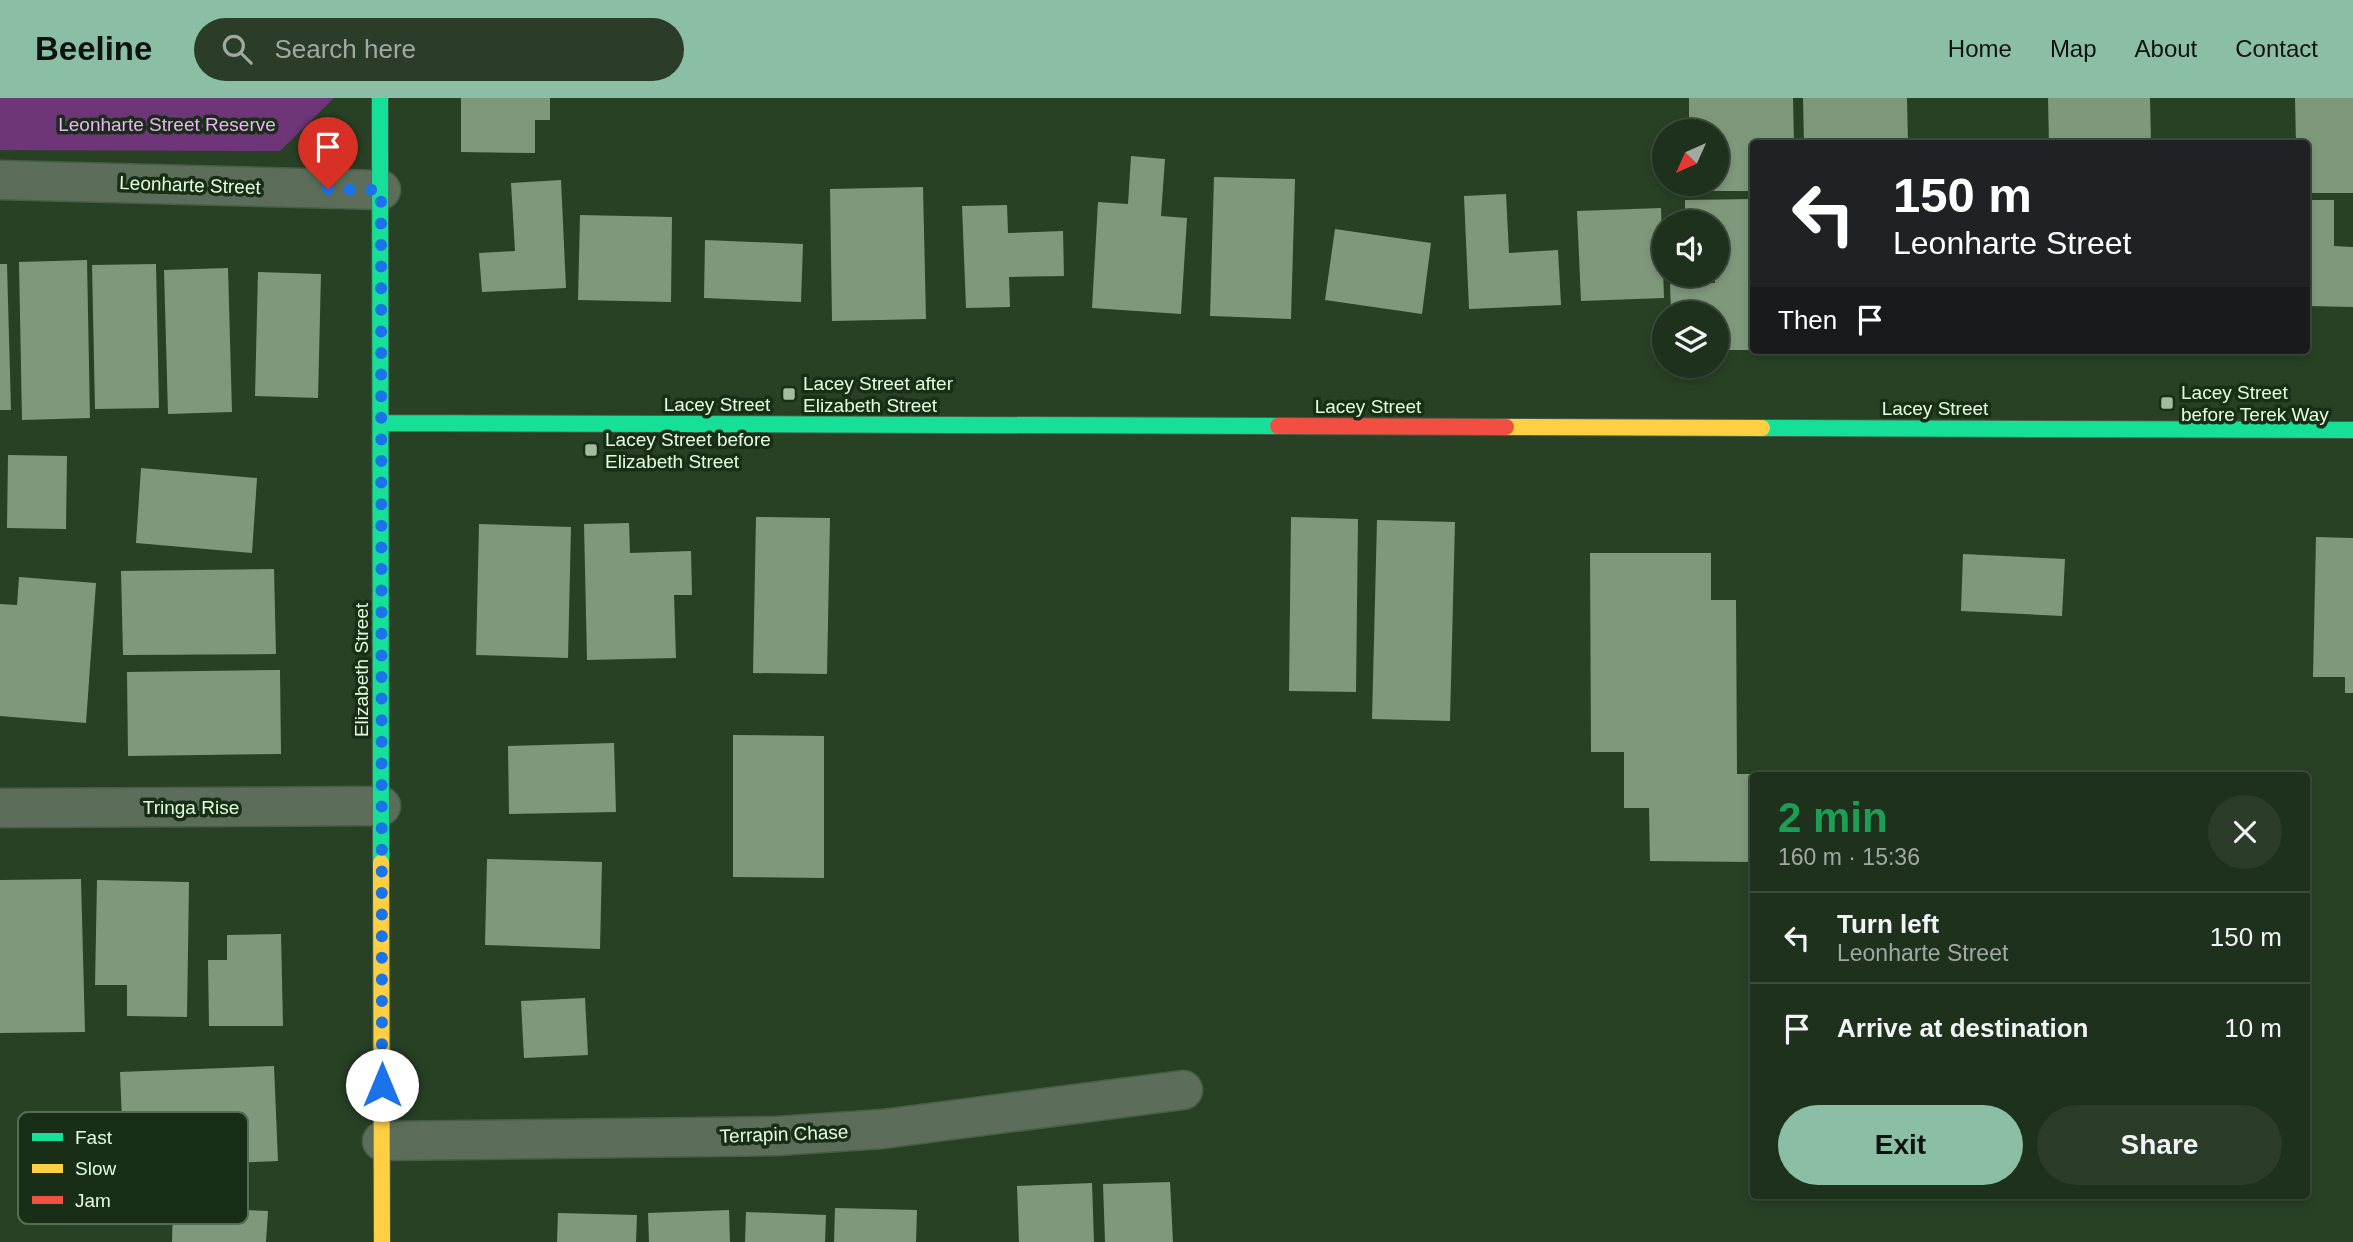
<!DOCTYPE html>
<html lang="en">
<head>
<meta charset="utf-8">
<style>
  body { margin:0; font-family:Helvetica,sans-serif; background:#2b3d29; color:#f1f3f6; height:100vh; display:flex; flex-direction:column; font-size:26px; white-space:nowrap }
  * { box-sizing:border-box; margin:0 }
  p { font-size:23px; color:#a1a9a3 }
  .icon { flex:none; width:38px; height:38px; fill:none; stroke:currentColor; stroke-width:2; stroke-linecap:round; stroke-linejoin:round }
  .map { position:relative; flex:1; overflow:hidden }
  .drawer { position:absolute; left:1750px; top:674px; width:560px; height:427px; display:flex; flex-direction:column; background:#1e311c; border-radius:7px; box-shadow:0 4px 10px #0003,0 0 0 2px #3c4c3b }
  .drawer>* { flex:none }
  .top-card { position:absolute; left:1750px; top:42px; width:560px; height:214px; border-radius:7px; box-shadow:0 4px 10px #0003,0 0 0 2px #3c4c3b; background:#202124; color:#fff; overflow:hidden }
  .needle { width:46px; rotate:225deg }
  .tools { position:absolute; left:1652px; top:21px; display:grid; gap:14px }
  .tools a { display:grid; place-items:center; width:77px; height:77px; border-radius:50%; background:#1e311c; box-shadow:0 4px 10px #0003,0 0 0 2px #3c4c3b; font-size:35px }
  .pin { position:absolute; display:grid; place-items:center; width:60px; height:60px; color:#fff; margin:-72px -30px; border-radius:50% 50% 50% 0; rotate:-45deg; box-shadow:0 0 7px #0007 }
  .pin .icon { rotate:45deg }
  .me { position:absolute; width:77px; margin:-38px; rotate:0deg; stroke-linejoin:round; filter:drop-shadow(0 0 5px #0008) }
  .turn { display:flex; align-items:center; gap:24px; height:147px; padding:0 28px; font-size:32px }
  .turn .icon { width:91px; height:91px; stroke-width:2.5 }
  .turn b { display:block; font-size:49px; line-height:60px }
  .then { display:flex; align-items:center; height:66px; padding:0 28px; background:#0003; gap:14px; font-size:26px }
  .round { display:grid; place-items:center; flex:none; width:74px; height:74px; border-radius:37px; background:#2b3d29 }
  .head { display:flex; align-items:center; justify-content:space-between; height:119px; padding:0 28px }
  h1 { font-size:42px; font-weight:700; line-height:52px; color:#1e9e55 }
  .action { display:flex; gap:14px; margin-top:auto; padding:14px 28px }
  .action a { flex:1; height:80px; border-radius:42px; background:#8abfa5; color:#111; font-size:28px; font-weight:700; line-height:80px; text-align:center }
  .action a+a { background:#2b3d29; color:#f1f3f6 }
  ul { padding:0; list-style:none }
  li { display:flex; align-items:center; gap:21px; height:91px; padding:0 28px; border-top:2px solid #3c4c3b }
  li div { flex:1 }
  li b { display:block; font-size:26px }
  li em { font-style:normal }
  header { display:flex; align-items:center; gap:42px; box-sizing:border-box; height:98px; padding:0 35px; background:#8abfa5; color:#111 }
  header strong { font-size:33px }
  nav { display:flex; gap:38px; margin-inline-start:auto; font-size:24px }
  .search { width:490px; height:63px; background:#2b3d29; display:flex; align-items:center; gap:18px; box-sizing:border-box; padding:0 24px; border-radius:38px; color:#a1a9a3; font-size:26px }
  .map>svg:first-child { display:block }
</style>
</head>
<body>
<header>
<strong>Beeline</strong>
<div class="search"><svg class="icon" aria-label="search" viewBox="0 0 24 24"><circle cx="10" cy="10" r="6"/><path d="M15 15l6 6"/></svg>Search here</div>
<nav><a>Home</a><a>Map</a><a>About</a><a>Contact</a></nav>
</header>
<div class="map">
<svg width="2353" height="1144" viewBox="0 0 2353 1144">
  <rect width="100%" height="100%" fill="#284125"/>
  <path fill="#6e3578" d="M 0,0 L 334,0 L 280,53 L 0,52 Z"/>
  <path fill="#7f987c" d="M 461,0 L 550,0 L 550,22 L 535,22 L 535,55 L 461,54 Z
    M 1689,0 L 1793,0 L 1794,45 L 1754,46 L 1754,93 L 1690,93 L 1690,86 L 1717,86 L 1717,33 L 1689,33 Z
    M 1803,0 L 1907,0 L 1908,46 L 1804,46 Z
    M 2048,0 L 2150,0 L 2151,46 L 2049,46 Z
    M 2295,0 L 2353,0 L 2353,95 L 2306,95 L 2306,46 L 2296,46 Z
    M 1131,58 L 1165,61 L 1161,118 L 1187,120 L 1181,216 L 1092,210 L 1098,104 L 1128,106 Z
    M 1214,79 L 1295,81 L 1291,221 L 1210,218 Z
    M 561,82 L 566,190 L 482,194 L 479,155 L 515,153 L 511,85 Z
    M 923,89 L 926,221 L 832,223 L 830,91 Z
    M 1506,96 L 1509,155 L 1558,152 L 1561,207 L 1469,211 L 1464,98 Z
    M 1754,101 L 1754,252 L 1726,252 L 1726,233 L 1717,233 L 1717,215 L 1671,215 L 1670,186 L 1715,185 L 1715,177 L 1717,177 L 1717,124 L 1685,124 L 1685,102 Z
    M 2306,102 L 2334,102 L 2334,148 L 2353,149 L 2353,209 L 2306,208 Z
    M 1007,107 L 1008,135 L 1063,133 L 1064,178 L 1009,179 L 1010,209 L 966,210 L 962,108 Z
    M 1661,110 L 1664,200 L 1581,203 L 1577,113 Z
    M 580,117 L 672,119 L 671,204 L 578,202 Z
    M 1335,131 L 1431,145 L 1422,216 L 1325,202 Z
    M 705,142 L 803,146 L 801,204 L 704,200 Z
    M 87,162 L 90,320 L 22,322 L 19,164 Z
    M 0,166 L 7,166 L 11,312 L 0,312 Z
    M 156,166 L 159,310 L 95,311 L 92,167 Z
    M 228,170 L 232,314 L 168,316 L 164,172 Z
    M 258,174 L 321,176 L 318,300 L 255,298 Z
    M 8,357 L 67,358 L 66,431 L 7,430 Z
    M 141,370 L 257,380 L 252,455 L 136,445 Z
    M 756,419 L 830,420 L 827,576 L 753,575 Z
    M 1291,419 L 1358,421 L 1356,594 L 1289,593 Z
    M 1377,422 L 1455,424 L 1450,623 L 1372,621 Z
    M 629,425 L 630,455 L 691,453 L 692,497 L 674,497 L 676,560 L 587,562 L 584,426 Z
    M 479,426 L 571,429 L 568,560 L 476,557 Z
    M 2316,439 L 2353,440 L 2353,595 L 2345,595 L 2345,579 L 2313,579 Z
    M 1590,455 L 1711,455 L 1711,502 L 1736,502 L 1737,676 L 1754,676 L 1754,764 L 1650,763 L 1649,710 L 1624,710 L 1624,654 L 1591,654 Z
    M 1963,456 L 2065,461 L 2062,518 L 1961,513 Z
    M 274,471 L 276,556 L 123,557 L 121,473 Z
    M 19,479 L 96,485 L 86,625 L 0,618 L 0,506 L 17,507 Z
    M 280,572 L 281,656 L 128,658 L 127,574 Z
    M 733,637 L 824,638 L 824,780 L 733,779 Z
    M 614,645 L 616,714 L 509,716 L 508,648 Z
    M 487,761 L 602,764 L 600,851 L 485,847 Z
    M 81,781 L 85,934 L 0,935 L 0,782 Z
    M 97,782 L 189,784 L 187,919 L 127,918 L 127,887 L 95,887 Z
    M 281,836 L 283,928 L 209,928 L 208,862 L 227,862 L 227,837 Z
    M 585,900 L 588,957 L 524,960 L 521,903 Z
    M 274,968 L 278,1063 L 124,1070 L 120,974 Z
    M 1170,1084 L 1173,1144 L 1105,1144 L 1103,1086 Z
    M 1092,1085 L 1094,1144 L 1019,1144 L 1017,1088 Z
    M 173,1109 L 268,1113 L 266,1144 L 172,1144 Z
    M 835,1110 L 917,1112 L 916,1144 L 834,1144 Z
    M 729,1112 L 730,1144 L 649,1144 L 648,1115 Z
    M 746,1114 L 826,1117 L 825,1144 L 745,1144 Z
    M 558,1115 L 637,1117 L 636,1144 L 557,1144 Z"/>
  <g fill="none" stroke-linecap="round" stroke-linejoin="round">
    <g stroke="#475d45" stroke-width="41">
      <path id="street" d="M 0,82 L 381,92
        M 0,710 L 381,708
        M 382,1043 L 777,1038 L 883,1031 L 1183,992"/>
    </g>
    <g stroke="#475d45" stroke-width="18">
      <path id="fast" d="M 380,0 L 381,765
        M 382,325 L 1278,328
        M 1762,330 L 2353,332"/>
    </g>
    <g stroke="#475d45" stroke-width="18">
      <path id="slow" d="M 1506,329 L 1762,330
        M 381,765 L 382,1144"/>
    </g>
    <g stroke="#475d45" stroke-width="18">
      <path id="jam" d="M 1278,328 L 1506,329"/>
    </g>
    <use href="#street" stroke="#5c6e5a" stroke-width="38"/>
    <use href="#fast" stroke="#16e098" stroke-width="16"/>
    <use href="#slow" stroke="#ffcf43" stroke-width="16"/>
    <use href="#jam" stroke="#f24e42" stroke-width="16"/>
  </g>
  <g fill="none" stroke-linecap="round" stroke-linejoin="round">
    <path stroke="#1a73e8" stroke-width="12" stroke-dasharray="0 21.6" d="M 328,91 L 381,92 L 382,987"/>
  </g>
  <g fill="#a2bc9e" stroke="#192e17" stroke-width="2.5">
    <rect x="782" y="289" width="14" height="14" rx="3.5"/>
    <rect x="2160" y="298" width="14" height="14" rx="3.5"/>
    <rect x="584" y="345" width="14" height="14" rx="3.5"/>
  </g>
  <g text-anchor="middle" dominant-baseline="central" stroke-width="7" stroke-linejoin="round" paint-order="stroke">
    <g font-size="19" fill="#eeb0f9" stroke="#192e17">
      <text x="167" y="26">Leonharte Street Reserve</text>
    </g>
    <g font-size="19" fill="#e3fedf" stroke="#192e17">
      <text transform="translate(190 87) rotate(2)">Leonharte Street</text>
      <text x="717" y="306">Lacey Street</text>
      <text x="1368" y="308">Lacey Street</text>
      <text x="1935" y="310">Lacey Street</text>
      <text transform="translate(361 572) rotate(-90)">Elizabeth Street</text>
      <text x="191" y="709">Tringa Rise</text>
      <text transform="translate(784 1036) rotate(-2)">Terrapin Chase</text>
    </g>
    <g font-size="19" fill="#e3fedf" stroke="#192e17" text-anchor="start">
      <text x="803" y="285">Lacey Street after<tspan x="803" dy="22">Elizabeth Street</tspan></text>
      <text x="2181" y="294">Lacey Street<tspan x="2181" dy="22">before Terek Way</tspan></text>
      <text x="605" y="341">Lacey Street before<tspan x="605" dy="22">Elizabeth Street</tspan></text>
    </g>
  </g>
  <rect x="18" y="1014" width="230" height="112" rx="10" fill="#192e17" stroke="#566c53" stroke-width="2"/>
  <rect x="32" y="1035" width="31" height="8" fill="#16e098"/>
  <rect x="32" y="1066" width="31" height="9" fill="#ffcf43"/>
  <rect x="32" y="1098" width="31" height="8" fill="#f24e42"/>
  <g font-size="19" fill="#e3fedf">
    <text x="75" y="1046">Fast</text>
    <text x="75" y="1077">Slow</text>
    <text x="75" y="1109">Jam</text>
  </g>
</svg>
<div class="tools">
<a><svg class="needle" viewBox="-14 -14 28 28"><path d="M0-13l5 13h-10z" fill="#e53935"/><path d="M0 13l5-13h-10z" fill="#a1a9a3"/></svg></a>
<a><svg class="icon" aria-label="sound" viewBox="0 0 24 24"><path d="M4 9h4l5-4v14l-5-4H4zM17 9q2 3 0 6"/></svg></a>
<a><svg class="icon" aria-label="layers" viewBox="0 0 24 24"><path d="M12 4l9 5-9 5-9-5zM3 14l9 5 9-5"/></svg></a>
</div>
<div class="pin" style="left:328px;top:91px;background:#d93025"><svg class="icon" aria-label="arrive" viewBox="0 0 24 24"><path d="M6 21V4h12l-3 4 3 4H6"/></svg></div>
<svg class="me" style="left:382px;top:987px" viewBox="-20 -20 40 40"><circle r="19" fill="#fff"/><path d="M0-13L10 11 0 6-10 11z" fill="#1a73e8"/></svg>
<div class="top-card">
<div class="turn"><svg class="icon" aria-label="left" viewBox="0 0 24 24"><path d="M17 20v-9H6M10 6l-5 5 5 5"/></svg><div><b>150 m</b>Leonharte Street</div></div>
<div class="then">Then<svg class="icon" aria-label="arrive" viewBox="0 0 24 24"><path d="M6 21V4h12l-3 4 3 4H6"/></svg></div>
</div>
<section class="drawer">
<div class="head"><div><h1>2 min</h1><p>160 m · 15:36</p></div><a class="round"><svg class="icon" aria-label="close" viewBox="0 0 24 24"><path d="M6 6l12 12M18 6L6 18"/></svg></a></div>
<ul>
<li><svg class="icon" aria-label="left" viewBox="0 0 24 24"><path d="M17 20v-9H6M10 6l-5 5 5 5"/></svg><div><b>Turn left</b><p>Leonharte Street</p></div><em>150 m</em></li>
<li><svg class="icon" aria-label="arrive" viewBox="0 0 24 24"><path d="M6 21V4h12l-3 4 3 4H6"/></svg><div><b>Arrive at destination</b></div><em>10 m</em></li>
</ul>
<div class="action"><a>Exit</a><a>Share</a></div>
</section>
</div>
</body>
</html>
